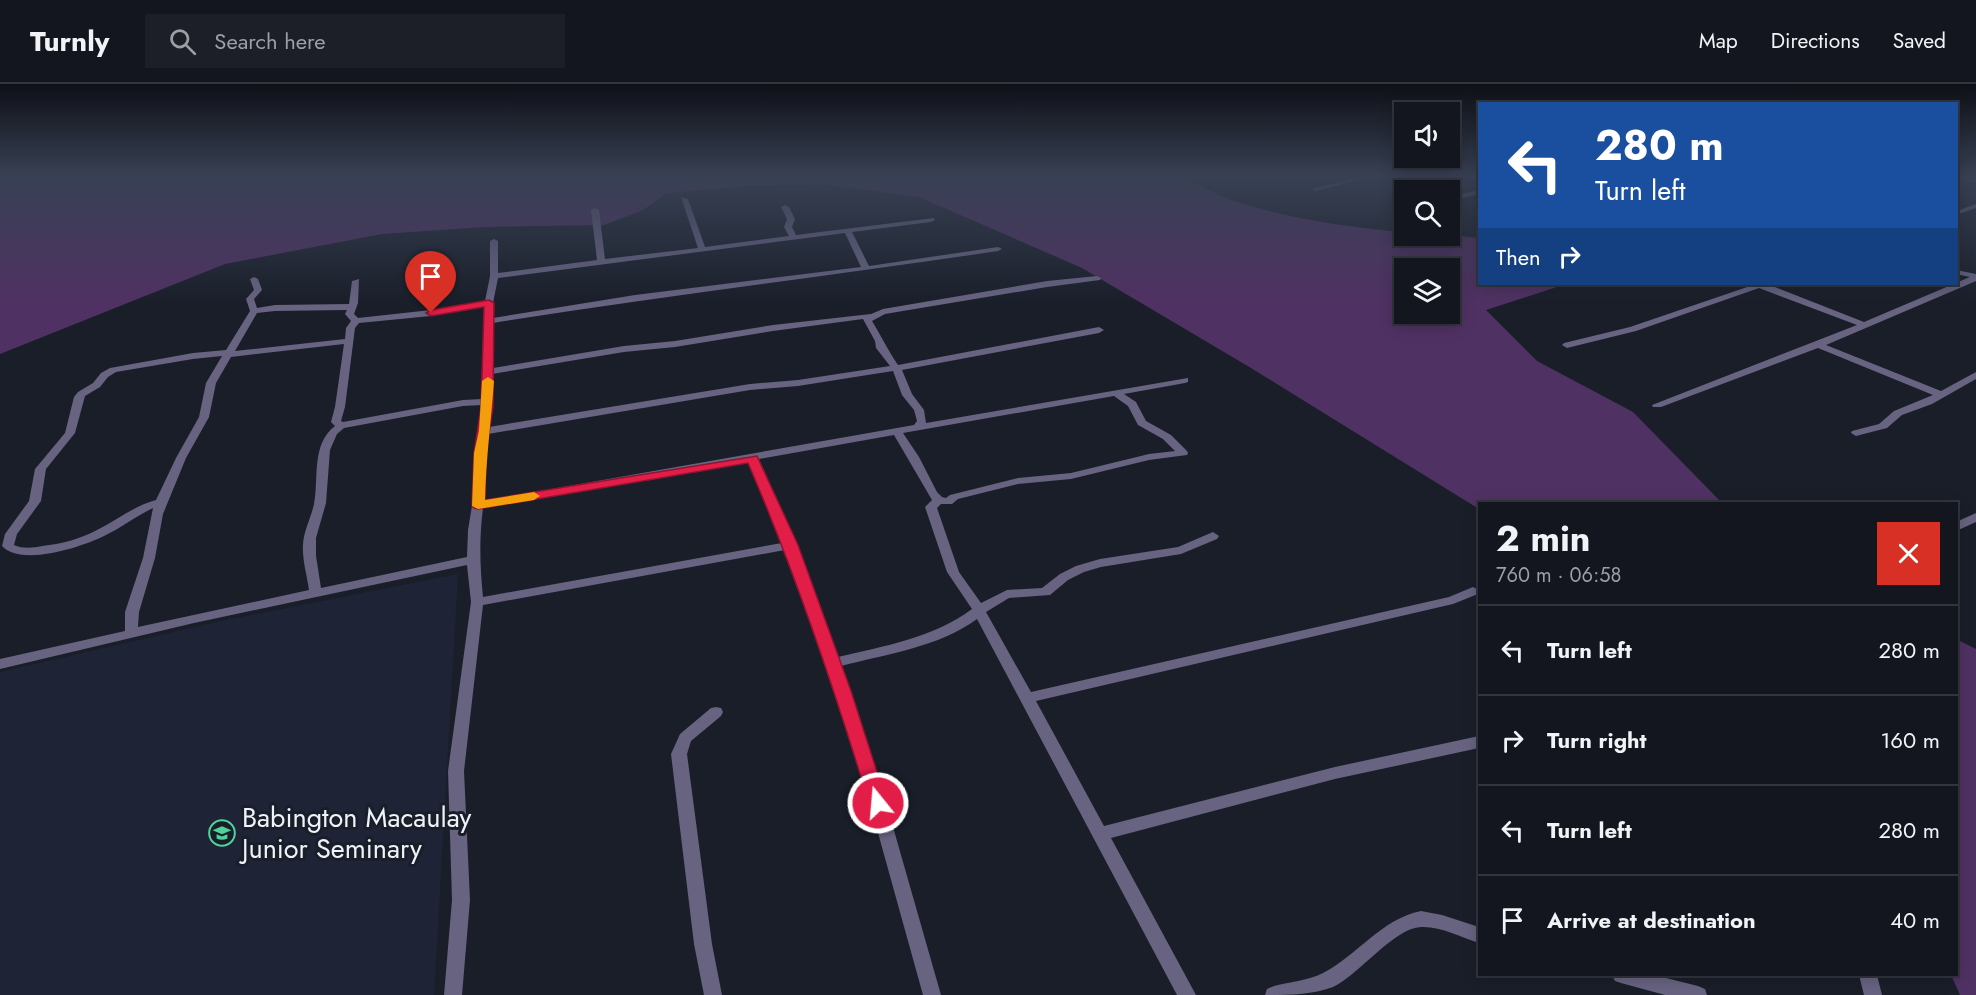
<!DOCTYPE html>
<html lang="en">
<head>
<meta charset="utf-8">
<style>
  body { margin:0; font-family:Jost,sans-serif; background:#1c1f28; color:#f1f3f6; height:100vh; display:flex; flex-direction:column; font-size:22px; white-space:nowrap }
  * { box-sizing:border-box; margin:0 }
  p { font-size:20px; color:#9d9fa4 }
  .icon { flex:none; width:33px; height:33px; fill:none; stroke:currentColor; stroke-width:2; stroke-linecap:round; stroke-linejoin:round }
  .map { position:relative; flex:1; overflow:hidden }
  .sheet { position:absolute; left:1478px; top:418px; width:480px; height:474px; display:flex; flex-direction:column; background:#13161f; border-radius:0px; box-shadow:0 3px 15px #0003,0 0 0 2px #32353d }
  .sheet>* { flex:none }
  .banner { position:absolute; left:1478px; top:18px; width:480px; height:183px; border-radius:0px; box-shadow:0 3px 15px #0003,0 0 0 2px #32353d; background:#1a4fa0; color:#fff; overflow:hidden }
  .controls { position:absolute; left:1394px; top:18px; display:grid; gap:12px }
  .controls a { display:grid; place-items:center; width:66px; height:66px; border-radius:0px; background:#13161f; box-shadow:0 3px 15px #0003,0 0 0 2px #32353d; font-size:30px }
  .pin { position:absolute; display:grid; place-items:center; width:51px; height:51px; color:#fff; margin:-62px -26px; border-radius:50% 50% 50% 0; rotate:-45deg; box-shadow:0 0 6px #0007 }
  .pin .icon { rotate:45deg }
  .me { position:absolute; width:66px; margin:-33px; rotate:343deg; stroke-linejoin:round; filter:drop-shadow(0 0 4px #0008) }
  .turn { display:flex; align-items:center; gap:21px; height:126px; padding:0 18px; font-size:27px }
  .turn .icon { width:78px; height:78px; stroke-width:2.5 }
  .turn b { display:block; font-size:42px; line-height:51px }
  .then { display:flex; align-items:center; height:57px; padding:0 18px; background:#0003; gap:12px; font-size:22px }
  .round { display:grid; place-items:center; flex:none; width:63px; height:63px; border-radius:0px; background:#1c1f28 }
  .summary { display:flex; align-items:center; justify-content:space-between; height:102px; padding:0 18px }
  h1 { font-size:36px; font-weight:700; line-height:45px }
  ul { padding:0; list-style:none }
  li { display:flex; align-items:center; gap:18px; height:90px; padding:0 18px; border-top:2px solid #32353d }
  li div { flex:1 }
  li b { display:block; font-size:22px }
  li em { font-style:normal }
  header { display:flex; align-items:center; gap:36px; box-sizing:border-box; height:84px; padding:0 30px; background:#13161f; border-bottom:2px solid #32353d }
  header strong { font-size:28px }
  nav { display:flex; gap:33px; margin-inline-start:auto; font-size:21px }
  .search { width:420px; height:54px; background:#1c1f28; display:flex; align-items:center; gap:15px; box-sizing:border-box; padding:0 21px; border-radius:0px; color:#9d9fa4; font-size:22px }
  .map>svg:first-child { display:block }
</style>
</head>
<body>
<header>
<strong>Turnly</strong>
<div class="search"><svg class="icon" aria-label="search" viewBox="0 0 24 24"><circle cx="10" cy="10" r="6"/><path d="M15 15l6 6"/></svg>Search here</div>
<nav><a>Map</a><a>Directions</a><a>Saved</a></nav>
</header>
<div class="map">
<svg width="1976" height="911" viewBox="0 0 1976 911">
  <rect width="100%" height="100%" fill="#191e29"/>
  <path fill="#1e2435" d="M 458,490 L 434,911 L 0,911 L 0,588 L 221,537 Z"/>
  <path fill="#503163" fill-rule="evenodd" d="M 0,93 L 1182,93 C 1200,101 1218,112 1237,118 C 1287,134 1351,144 1404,148 L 1404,152 L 1449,151 L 1479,154 L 1479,200 L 1566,200 L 1486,226 L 1537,277 L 1633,328 L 1723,420 L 1479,420 L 1479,425 L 1251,284 L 1082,184 L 919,113 L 820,100 L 747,102 L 667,109 L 643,126 L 604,141 L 485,143 L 382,150 L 225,180 L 0,270 ZM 1404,184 L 1449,184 L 1449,230 L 1404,230 Z
    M 1956,555 L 1976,565 L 1976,911 L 1960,911 L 1951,891 L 1956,891 Z"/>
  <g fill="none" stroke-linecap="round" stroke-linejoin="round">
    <path fill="#676381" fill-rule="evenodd" d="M 1359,93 L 1370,93 L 1316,107 L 1312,105 Z
      M 1958,93 L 1976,95 L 1976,99 L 1959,94 Z
      M 1479,106 L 1479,110 L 1449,117 L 1449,113 Z
      M 681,113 L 688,115 L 705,163 L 789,152 L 784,143 L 787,135 L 781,123 L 785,121 L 789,123 L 795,135 L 792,143 L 796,151 L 934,134 L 935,136 L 931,138 L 852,148 L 869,182 L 998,163 L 1002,165 L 998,167 C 830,192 661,212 493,239 L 493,284 L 624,262 L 675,257 L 773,241 L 871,230 L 883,225 L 1047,197 L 1097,192 L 1101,194 L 1100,196 L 1047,203 L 885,230 L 872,237 C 881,252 888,266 898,281 L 1099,243 L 1104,246 L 1099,249 L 902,286 L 912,310 L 924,326 L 926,339 L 1188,294 L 1188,298 L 1185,299 L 1124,310 L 1136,318 L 1146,337 L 1171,351 L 1187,367 L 1188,369 L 1187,371 L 1149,376 L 1071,395 L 1018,400 L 958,415 L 952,420 L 941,420 L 937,424 L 959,488 L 981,519 L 1007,506 L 1042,504 L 1060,490 L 1076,482 L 1100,475 L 1178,463 L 1213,448 L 1219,452 L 1217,455 L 1181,470 L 1101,483 L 1084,488 L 1068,496 L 1050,511 L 1009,514 L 986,528 L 1031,608 L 1449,513 L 1473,503 L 1479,506 L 1478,510 L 1453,520 L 1036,617 L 1104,742 L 1335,683 L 1479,652 L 1479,664 L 1335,695 L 1111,754 L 1196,911 L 1177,911 L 977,535 C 939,563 887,570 841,582 L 885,715 L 941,911 L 923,911 L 855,666 L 822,567 L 785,466 L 483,521 L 464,687 L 470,816 L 462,911 L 444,911 L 452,816 L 448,687 L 471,518 L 467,481 L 194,539 L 0,585 L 0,575 L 125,547 L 125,528 L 143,474 L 153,424 C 136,432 121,444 104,452 C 82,463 21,483 2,462 L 5,450 L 29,417 L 35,385 L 65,349 L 74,313 L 78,308 L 93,299 L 101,289 L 110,284 L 193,269 L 226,266 L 250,227 L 246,215 L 254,206 L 250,195 L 254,193 L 258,195 L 262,206 L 254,215 L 257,224 L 275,221 L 349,220 L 352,197 L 359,195 L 358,219 L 354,230 L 358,234 L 431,226 L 485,217 L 490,192 L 490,157 L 494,155 L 498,157 L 498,189 L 597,176 L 591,126 L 595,124 L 599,126 L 605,175 L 698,164 ZM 845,149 L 861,183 L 635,211 L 493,234 L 493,219 L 498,194 ZM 485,222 L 482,315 L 463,316 L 343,338 L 341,337 L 345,323 L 355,244 L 359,239 L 431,232 ZM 347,226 L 345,230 L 351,237 L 346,244 L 345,255 L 235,267 L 257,229 L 275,227 ZM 863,235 L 875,257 L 876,264 L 890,282 L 798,296 L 750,300 L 489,343 L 492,323 L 492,290 L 624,268 L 675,263 L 773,247 ZM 344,260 L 335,323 L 331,338 L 335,342 C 311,360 319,394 314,420 C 311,434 304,446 303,460 C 302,476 307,491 309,506 L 138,543 L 139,528 L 155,474 L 163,430 L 186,374 L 209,333 L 216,299 L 231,273 ZM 222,272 L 206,299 L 199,333 L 176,374 L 156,416 C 134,422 117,436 97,446 C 80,455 61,460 42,462 C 33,464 23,465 14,461 L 17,450 L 41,417 L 46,385 L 75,349 L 85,312 L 100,303 L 108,293 L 116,288 L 193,275 ZM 893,287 L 902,311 L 914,326 L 917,337 L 914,341 L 484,417 L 485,369 L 488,350 L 750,306 L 798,302 ZM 1114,312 L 1128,322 L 1138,341 L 1163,355 L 1175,367 L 1149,370 L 1071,389 L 1018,394 L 950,411 L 946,414 L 942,413 L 937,408 L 919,373 L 903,349 ZM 482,321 L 475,369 L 472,422 L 468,446 L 467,473 L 321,504 L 316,472 L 316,454 L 326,419 L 330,366 L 337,350 L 344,344 L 463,322 ZM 894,351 L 932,416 L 925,423 L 947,488 L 972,525 C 933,554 884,562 838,573 L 796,463 L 797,461 L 794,458 L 759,375 ZM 749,377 L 782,459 L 483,513 C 480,482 479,455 483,424 Z
      M 1976,120 L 1976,124 L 1956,131 L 1956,127 Z
      M 1956,186 L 1976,190 L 1976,197 L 1826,261 L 1941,307 L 1976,288 L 1976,295 L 1932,320 L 1902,331 L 1887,344 L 1856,352 L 1851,349 L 1852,347 L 1879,340 L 1894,327 L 1933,311 L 1818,264 L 1661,323 L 1653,323 L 1652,321 L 1857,241 L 1759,204 L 1636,247 L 1567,264 L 1562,261 L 1564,259 L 1630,243 L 1756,200 L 1767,200 L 1864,238 L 1970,193 L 1956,190 Z
      M 1976,429 L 1976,438 L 1956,447 L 1956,438 Z
      M 716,623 L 721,624 L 723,628 L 721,632 L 691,657 L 687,670 L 712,860 L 722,911 L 704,911 L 694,860 L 671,670 L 680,650 L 711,624 Z
      M 1421,827 L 1442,831 L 1479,843 L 1479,859 C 1461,853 1440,842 1421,843 C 1394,844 1360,890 1333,903 C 1311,911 1289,911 1265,911 L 1267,905 L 1274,902 C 1290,898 1309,896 1323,889 C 1358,871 1381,835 1421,827 Z
      M 1612,891 L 1654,891 L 1698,902 L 1705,905 L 1707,911 L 1665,911 L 1621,899 L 1615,897 Z
      M 1859,891 L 1877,891 L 1882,911 L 1864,911 Z"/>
  </g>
  <linearGradient id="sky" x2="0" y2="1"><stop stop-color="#0e1017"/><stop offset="0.42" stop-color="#384154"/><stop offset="1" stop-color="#384154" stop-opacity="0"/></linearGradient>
  <rect width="1976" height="220" fill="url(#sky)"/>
  <path fill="#e11d48" stroke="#92132f" stroke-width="1.5" d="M 489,216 L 494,219 L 493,323 L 486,369 L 485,416 L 757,372 L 798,461 L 851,607 L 887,719 L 885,725 L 878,727 L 872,725 L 869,719 C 834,604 796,490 748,379 L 478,425 L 474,424 L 472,422 L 474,369 L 481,323 L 484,223 L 431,232 L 426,229 L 431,226 Z"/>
  <path fill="#f59e0b" d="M 488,293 L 494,297 C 491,337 486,376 485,416 L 534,408 L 540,412 L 534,416 L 478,425 L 472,422 L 474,369 L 479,347 L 482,297 Z"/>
  <defs>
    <g id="school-ring" transform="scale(1.35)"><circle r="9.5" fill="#191e29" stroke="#4fd399" stroke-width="1.5"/><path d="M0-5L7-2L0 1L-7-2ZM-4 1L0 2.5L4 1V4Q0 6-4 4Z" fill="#4fd399"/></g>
  </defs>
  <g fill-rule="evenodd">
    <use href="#school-ring" x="222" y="749"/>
  </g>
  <g text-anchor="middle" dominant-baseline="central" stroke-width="6" stroke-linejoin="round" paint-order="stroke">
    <g font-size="27" fill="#eef2fa" stroke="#191e29" text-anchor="start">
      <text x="242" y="733">Babington Macaulay<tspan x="242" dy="31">Junior Seminary</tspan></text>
    </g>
  </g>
</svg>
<div class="controls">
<a><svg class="icon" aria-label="sound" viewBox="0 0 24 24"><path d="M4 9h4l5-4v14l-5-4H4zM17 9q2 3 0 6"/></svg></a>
<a><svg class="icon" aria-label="search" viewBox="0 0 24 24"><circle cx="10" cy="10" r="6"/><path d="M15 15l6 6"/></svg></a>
<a><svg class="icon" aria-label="layers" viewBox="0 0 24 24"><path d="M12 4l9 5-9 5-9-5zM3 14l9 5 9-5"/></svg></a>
</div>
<div class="pin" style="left:431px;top:229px;background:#d93025"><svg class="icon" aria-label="arrive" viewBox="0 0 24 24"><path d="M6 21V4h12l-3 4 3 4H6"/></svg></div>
<svg class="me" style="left:878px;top:719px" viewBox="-20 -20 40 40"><circle r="17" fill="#e11d48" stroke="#fff" stroke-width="3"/><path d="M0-11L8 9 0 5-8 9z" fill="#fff"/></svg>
<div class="banner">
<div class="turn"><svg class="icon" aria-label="left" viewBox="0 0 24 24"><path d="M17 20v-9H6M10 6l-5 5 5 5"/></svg><div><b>280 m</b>Turn left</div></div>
<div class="then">Then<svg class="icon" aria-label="right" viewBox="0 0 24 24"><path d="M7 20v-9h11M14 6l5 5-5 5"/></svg></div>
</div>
<section class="sheet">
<div class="summary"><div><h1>2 min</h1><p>760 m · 06:58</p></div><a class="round" style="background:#d93025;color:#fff"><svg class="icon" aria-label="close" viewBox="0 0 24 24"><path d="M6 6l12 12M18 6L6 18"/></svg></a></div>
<ul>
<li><svg class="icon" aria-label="left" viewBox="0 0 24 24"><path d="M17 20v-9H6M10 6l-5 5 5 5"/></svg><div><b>Turn left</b></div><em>280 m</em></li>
<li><svg class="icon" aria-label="right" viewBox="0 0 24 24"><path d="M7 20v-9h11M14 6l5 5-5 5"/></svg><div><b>Turn right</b></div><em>160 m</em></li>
<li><svg class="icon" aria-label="left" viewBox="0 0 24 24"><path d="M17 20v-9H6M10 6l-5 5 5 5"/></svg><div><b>Turn left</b></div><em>280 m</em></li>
<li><svg class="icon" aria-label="arrive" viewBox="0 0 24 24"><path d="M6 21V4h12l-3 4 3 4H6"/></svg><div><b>Arrive at destination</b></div><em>40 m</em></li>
</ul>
</section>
</div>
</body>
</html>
